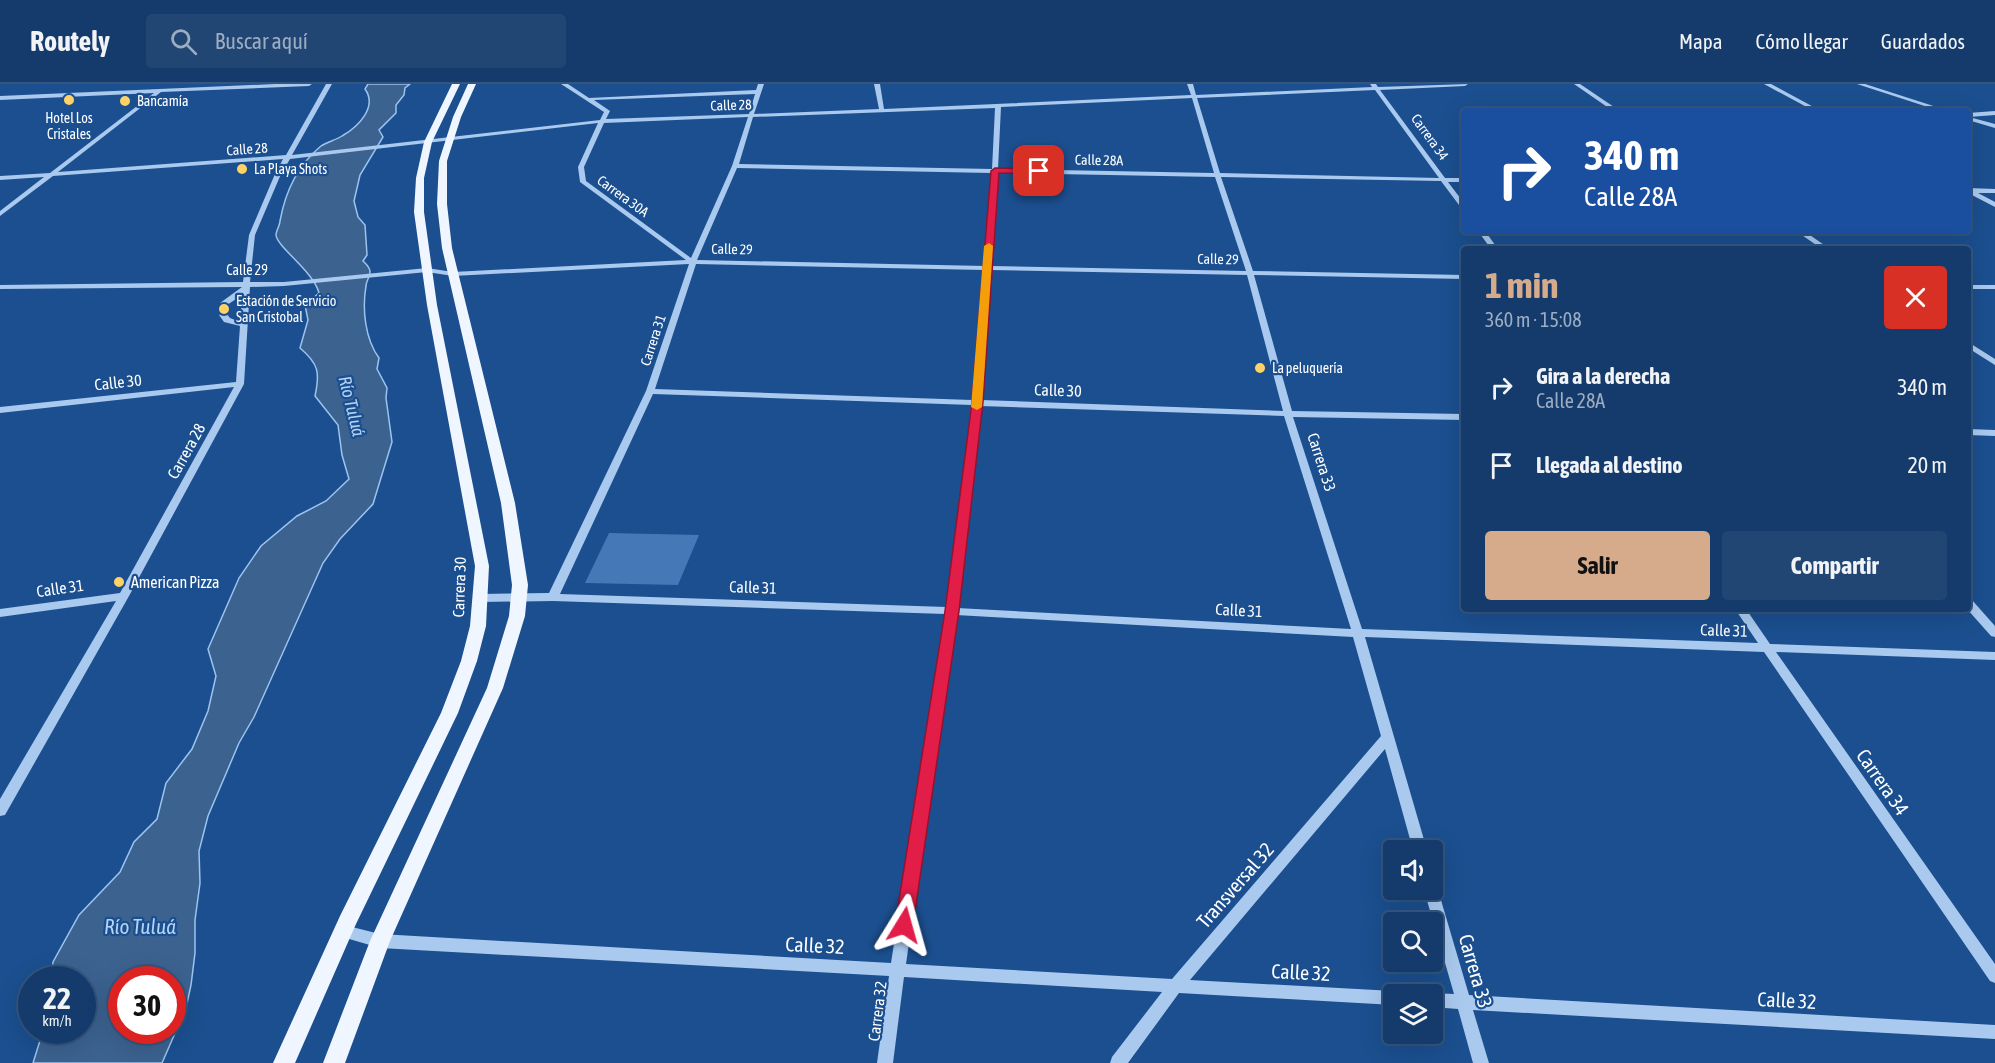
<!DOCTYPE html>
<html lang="es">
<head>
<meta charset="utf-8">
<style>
  body { margin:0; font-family:"Asap Condensed",sans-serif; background:#214673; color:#f1f3f6; height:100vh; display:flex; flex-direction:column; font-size:22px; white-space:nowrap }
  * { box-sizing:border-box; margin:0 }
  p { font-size:20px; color:#9dadc1 }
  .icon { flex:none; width:33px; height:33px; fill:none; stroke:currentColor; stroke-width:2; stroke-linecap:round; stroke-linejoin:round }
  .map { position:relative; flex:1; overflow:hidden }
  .sheet { position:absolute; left:1461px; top:162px; width:510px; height:366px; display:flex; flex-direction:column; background:#143b6b; border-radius:6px; box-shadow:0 6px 24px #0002,0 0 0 2px #33557e }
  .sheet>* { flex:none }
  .top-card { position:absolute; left:1461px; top:24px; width:510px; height:126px; border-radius:6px; box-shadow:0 6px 24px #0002,0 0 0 2px #33557e; background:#1a4fa0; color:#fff; overflow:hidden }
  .controls { position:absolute; left:1383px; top:756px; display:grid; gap:12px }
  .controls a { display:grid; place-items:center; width:60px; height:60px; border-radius:6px; background:#143b6b; box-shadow:0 6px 24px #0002,0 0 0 2px #33557e; font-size:30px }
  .speed { position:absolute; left:18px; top:882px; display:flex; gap:12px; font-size:30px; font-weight:700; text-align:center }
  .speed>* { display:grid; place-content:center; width:78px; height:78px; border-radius:50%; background:#143b6b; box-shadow:0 6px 24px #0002,0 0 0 2px #33557e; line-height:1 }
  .speed small { font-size:15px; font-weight:400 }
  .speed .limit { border:9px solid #d22; background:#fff; color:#111 }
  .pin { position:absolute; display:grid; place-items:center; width:51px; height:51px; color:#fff; margin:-26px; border-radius:12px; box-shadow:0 3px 9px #0006 }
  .me { position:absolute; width:66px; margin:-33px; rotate:8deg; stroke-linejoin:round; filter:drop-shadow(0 0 4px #0008) }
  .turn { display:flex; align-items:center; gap:21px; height:126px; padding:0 24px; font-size:27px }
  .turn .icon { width:78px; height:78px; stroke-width:2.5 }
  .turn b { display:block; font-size:42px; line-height:51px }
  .round { display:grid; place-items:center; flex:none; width:63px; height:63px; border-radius:6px; background:#214673 }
  .summary { display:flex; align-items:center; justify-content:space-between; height:102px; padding:0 24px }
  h1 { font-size:36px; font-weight:700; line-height:45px; color:#d6ab8b }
  .action { display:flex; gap:12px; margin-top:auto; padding:12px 24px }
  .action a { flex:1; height:69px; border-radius:6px; background:#d6ab8b; color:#111; font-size:24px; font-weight:700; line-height:69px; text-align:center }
  .action a+a { background:#214673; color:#f1f3f6 }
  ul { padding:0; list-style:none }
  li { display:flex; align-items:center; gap:18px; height:78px; padding:0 24px }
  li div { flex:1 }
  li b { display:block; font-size:22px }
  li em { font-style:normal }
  header { display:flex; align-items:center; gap:36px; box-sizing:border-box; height:84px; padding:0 30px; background:#143b6b; border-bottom:2px solid #33557e }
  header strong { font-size:28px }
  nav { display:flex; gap:33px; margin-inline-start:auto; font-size:21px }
  .search { width:420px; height:54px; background:#214673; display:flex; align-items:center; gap:15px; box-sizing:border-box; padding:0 21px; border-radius:6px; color:#9dadc1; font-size:22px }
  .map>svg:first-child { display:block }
</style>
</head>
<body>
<header>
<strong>Routely</strong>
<div class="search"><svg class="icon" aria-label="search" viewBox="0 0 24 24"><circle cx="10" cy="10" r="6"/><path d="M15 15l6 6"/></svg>Buscar aquí</div>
<nav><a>Mapa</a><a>Cómo llegar</a><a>Guardados</a></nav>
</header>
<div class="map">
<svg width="1995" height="979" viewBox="0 0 1995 979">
  <rect width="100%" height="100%" fill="#1b4f8f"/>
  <path fill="#3c6290" stroke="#9cc4f0" stroke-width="1.5" fill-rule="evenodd" d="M 368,0 L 410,0 L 405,4 L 404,11 L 396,21 L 396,29 L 379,46 L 383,53 L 360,91 L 354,117 L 358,133 L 365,141 L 367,171 L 363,177 C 366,180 370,183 370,188 C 370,193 366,197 366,202 C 362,225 365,255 379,274 L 377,285 L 387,304 L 386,314 L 392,358 L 380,397 L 373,420 L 340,455 L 323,479 L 254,633 L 239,659 L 208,732 L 199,767 L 200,799 L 195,836 L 195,869 L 191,901 L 186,924 L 162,979 L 33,979 L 43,947 L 82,946 L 82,896 L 51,895 L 53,878 L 79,831 L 120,788 L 134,758 L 157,735 L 166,699 L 192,665 L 208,627 L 216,592 L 208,565 L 239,494 L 261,462 L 297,432 L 326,417 L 349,395 L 342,371 L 338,341 L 315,312 C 320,289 319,280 300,264 L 308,236 L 305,221 L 319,209 C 314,188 277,163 276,151 C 276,147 280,141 280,137 C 285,109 298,81 321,62 C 327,58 336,56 342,52 C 358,43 378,23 365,5 ZM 122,896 L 172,896 L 172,946 L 122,946 Z"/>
  <path fill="#4478b7" d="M 609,449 L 699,451 L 678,501 L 585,499 Z"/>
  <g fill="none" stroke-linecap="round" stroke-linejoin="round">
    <path stroke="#3d69a0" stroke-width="8" stroke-dasharray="8 4" stroke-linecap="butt" d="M 223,231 L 224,219"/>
    <path fill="#a9c9ee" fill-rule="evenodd" d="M 275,0 L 312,0 L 309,2 L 161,8 L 58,88 L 286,71 L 326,0 L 332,0 L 292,71 L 600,36 L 604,28 L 561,0 L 568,0 L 589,14 L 756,6 L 758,0 L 764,0 L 754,30 L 879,25 L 874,0 L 880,0 L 884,25 L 1191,11 L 1187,0 L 1193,0 L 1196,11 L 1372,3 L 1370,0 L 1376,0 L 1378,3 L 1468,0 L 1465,2 L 1380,6 L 1445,94 L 1464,94 L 1464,98 L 1448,98 L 1464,119 L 1464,126 L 1462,125 L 1441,97 L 1221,93 L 1253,187 L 1464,191 L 1464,195 L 1254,191 L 1292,327 L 1464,330 L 1464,336 L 1293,333 L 1362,545 L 1758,559 L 1735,525 L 1746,525 L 1770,560 L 1995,568 L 1995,576 L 1776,568 L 1995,880 L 1995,899 L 1990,897 L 1764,568 L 1365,553 L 1427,766 L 1413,766 L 1385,665 L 1190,896 L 1394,907 L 1400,910 L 1394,910 L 1394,921 L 1179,909 L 1128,979 L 1110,979 L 1112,973 L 1162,908 L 904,893 L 893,979 L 877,979 L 889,892 L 380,864 L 339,852 L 337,847 L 339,842 L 344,841 L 380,850 L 891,879 L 945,530 L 553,517 L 481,518 L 476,514 L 481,510 L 549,509 L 646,307 L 689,180 L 453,192 L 427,188 L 284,202 L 250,203 L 244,300 L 129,512 L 5,731 L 0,732 L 0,715 L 116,517 L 0,533 L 0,525 L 120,509 L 234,303 L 0,329 L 0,323 L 236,298 L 240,242 L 224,238 L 219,231 L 226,229 L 230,234 L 240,238 L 242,211 L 227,221 L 220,219 L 242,203 L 0,205 L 0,201 L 243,198 L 249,151 L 275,90 L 283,75 L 53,92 L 0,132 L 0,127 L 44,93 L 0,96 L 0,92 L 50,89 L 154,9 L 0,16 L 0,12 ZM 1375,6 L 1439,94 L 1220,89 L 1197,14 ZM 755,10 L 749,30 L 606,35 L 610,27 L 594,16 ZM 1192,14 L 1214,89 L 998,85 L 1001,23 ZM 995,24 L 992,85 L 739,80 L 753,33 ZM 748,33 L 732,82 L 691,174 L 586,97 L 584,83 L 604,39 ZM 598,39 L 578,83 L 580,98 L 686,176 L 453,188 L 427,184 L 284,198 L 250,198 L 255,151 L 281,90 L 290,75 ZM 737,84 L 991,89 L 985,182 L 697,176 ZM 998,89 L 1215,93 L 1246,187 L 992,182 ZM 696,180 L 984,186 L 972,316 L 655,305 ZM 991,186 L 1247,191 L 1283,327 L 981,316 ZM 653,310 L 972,321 L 946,523 L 560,510 ZM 980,322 L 1284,332 L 1351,545 L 957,524 ZM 956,531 L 1353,553 L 1381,652 L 1172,895 L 906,880 Z
      M 1574,0 L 1580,0 L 1620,27 L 1613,27 Z
      M 1764,0 L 1771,0 L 1821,27 L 1814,27 Z
      M 1857,0 L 1865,0 L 1949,27 L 1940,27 Z
      M 1995,27 L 1995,31 L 1969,33 L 1995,40 L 1995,44 L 1968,36 L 1968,29 Z
      M 1968,104 L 1995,105 L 1995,109 L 1978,109 L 1995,118 L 1995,123 L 1968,109 Z
      M 1478,147 L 1485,147 L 1498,165 L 1491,165 Z
      M 1796,147 L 1804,147 L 1830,165 L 1822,165 Z
      M 1968,201 L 1995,201 L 1995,205 L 1968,205 Z
      M 1968,258 L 1995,275 L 1995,281 L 1968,264 Z
      M 1968,345 L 1995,346 L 1995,352 L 1968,351 Z
      M 1968,515 L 1972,516 L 1995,542 L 1995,553 L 1991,552 L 1967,525 Z
      M 1432,800 L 1436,802 L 1438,806 L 1469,911 L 1995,941 L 1995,955 L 1473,926 L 1489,979 L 1473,979 L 1458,925 L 1432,923 L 1432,910 L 1428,910 L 1432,909 L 1454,910 L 1424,806 L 1432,806 Z"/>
    <path fill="#f0f6ff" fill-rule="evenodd" d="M 452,0 L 460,0 L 432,58 L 424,94 L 424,128 L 437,221 L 489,482 L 486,542 L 477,577 L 458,629 L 356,840 L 295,979 L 273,979 L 340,832 L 441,629 L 461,577 L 470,542 L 475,482 L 427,221 L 414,128 L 416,94 L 424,58 Z
      M 468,0 L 476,0 L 461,33 L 447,77 L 447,120 L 452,164 L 515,419 L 528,501 L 525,532 L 503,604 L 390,857 L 345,979 L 323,979 L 370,857 L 487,604 L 509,532 L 512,501 L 501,419 L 442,164 L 437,120 L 439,77 L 453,33 Z"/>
  </g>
  <path fill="#e11d48" stroke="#92132f" stroke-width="1.5" d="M 995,84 L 1039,85 L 1043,87 L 1039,90 L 999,89 L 983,318 L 959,527 L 913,841 L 910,847 L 904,850 L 897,847 L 895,841 L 945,527 L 972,318 L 991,87 Z"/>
  <path fill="#f59e0b" d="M 989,159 L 993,162 L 982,323 L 977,326 L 971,323 L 984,162 Z"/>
  <g fill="#ffd166" stroke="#1b4f8f" stroke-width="2">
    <circle cx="69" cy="16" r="6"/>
    <circle cx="125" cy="17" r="6"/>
    <circle cx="242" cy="85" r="6"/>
    <circle cx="224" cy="225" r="6"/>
    <circle cx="1260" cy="284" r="6"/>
    <circle cx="119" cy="498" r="6"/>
  </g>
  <g text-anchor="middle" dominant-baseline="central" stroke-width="4.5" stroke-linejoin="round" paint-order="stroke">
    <g font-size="14" fill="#fff" stroke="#1b4f8f" text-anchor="start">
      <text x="137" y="17">Bancamía</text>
      <text x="69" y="34" text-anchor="middle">Hotel Los<tspan x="69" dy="16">Cristales</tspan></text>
      <text x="254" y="85">La Playa Shots</text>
      <text x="236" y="217">Estación de Servicio<tspan x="236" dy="16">San Cristobal</tspan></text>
      <text x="1272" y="284">La peluquería</text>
    </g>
    <g font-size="14" fill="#fff" stroke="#1b4f8f">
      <text transform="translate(731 21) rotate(-2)">Calle 28</text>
      <text transform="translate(1430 53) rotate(54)">Carrera 34</text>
      <text transform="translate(247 65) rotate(-4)">Calle 28</text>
      <text transform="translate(1099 76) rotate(1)">Calle 28A</text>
      <text transform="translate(623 112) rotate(36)">Carrera 30A</text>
      <text transform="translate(732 165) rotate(1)">Calle 29</text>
      <text transform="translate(1218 175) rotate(1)">Calle 29</text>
      <text x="247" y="186">Calle 29</text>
      <text transform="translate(653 256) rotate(-72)">Carrera 31</text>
    </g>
    <g font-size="16" fill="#fff" stroke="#1b4f8f">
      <text transform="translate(118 298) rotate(-6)">Calle 30</text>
      <text transform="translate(1058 306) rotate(2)">Calle 30</text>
      <text transform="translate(186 367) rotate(-61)">Carrera 28</text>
      <text transform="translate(1322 378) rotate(72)">Carrera 33</text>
      <text transform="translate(459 503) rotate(-88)">Carrera 30</text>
      <text transform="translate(753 503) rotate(2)">Calle 31</text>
      <text transform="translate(60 504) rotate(-8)">Calle 31</text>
      <text transform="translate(1239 526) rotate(3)">Calle 31</text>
      <text transform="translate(1724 546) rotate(2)">Calle 31</text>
      <text transform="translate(877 927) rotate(-83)">Carrera 32</text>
    </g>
    <g font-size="16" fill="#fff" stroke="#1b4f8f" text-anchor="start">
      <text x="131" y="498">American Pizza</text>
    </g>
    <g font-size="18" font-style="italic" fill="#b5d3f5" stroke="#1b4f8f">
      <text transform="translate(352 322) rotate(76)">Río Tuluá</text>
    </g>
    <g font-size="20" fill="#fff" stroke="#1b4f8f">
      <text transform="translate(1883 698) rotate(55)">Carrera 34</text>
      <text transform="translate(1235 801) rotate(-49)">Transversal 32</text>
      <text transform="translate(815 861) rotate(3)">Calle 32</text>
      <text transform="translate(1476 887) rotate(74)">Carrera 33</text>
      <text transform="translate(1301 888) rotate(3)">Calle 32</text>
      <text transform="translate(1787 916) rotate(3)">Calle 32</text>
    </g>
    <g font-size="21" font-style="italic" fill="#b5d3f5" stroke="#1b4f8f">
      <text x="140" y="842">Río Tuluá</text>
    </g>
  </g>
</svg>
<div class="controls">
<a><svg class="icon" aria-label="sound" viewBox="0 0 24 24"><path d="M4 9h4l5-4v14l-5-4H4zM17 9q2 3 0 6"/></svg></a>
<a><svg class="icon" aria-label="search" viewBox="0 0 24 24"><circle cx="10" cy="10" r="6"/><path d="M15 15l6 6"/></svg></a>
<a><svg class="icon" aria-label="layers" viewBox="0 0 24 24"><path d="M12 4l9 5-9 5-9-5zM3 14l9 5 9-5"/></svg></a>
</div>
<div class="speed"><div>22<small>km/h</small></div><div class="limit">30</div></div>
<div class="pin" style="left:1039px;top:87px;background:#d93025"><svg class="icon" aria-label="arrive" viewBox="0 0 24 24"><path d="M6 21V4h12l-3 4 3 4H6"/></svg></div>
<svg class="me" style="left:904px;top:841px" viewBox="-20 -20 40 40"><path d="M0-17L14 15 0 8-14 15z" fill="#e11d48" stroke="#fff" stroke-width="4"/></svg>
<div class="top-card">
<div class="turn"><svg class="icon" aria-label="right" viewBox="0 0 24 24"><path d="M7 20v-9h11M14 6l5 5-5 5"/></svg><div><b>340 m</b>Calle 28A</div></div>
</div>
<section class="sheet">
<div class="summary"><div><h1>1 min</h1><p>360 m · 15:08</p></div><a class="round" style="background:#d93025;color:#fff"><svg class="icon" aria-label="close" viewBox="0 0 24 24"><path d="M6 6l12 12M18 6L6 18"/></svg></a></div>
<ul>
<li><svg class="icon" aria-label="right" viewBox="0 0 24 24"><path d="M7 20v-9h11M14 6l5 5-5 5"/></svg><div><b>Gira a la derecha</b><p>Calle 28A</p></div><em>340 m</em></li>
<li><svg class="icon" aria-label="arrive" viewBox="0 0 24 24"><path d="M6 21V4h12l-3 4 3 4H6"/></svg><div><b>Llegada al destino</b></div><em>20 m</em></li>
</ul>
<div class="action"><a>Salir</a><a>Compartir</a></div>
</section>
</div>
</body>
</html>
